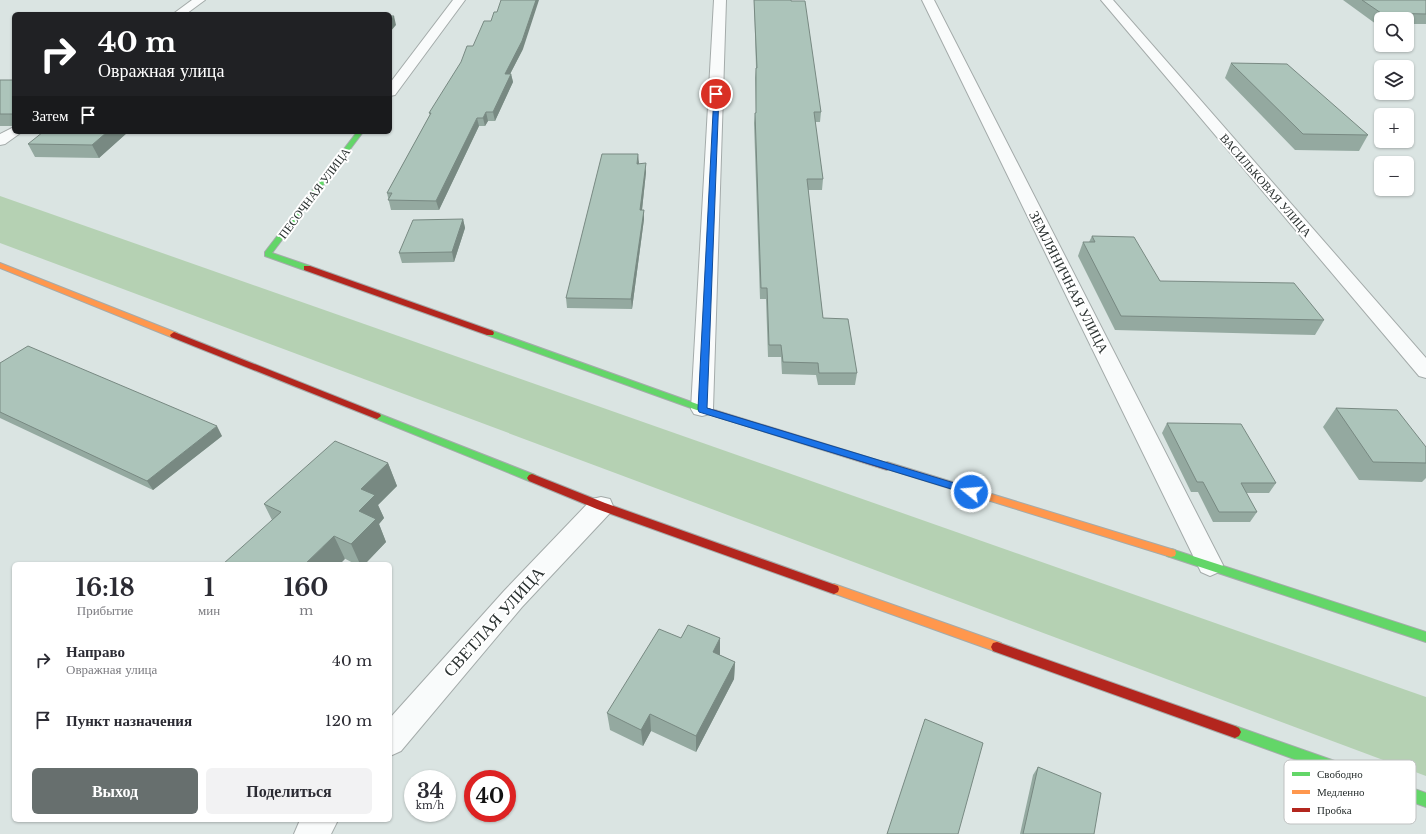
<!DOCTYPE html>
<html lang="ru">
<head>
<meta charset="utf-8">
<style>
  body { margin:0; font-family:"Libre Baskerville",serif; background:#f2f2f3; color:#2b2b33; height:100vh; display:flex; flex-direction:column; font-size:15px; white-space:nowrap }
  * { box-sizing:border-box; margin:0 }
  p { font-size:13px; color:#7c7c81 }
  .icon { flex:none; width:22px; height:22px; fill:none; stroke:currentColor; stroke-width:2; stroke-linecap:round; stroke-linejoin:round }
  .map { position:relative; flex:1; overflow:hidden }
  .details { position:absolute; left:12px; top:562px; width:380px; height:260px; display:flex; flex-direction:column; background:#fff; border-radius:6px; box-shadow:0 1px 3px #0004 }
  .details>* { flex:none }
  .guide { position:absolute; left:12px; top:12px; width:380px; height:122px; border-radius:6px; box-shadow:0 1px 3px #0004; background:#202124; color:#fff; overflow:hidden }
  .buttons { position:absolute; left:1374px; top:12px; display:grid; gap:8px }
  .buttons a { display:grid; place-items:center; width:40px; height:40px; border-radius:6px; background:#fff; box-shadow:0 1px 3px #0004; font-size:20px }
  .speed { position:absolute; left:404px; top:770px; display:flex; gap:8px; font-size:20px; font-weight:700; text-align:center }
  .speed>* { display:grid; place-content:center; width:52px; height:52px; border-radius:50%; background:#fff; box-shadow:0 1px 3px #0004; line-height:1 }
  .speed small { font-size:10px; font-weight:400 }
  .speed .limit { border:6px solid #d22; background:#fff; color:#111 }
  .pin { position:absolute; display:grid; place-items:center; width:34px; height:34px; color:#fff; margin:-17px; border:2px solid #fff; border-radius:50%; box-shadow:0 1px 4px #0007 }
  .me { position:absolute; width:44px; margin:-22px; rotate:287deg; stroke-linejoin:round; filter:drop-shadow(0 0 3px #0008) }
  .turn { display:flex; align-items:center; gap:14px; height:84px; padding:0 20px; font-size:18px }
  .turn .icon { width:52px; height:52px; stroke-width:2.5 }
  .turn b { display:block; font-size:28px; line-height:34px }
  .then { display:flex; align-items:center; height:38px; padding:0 20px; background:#0003; gap:8px; font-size:15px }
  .eta { display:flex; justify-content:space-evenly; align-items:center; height:68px; text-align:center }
  .eta b { font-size:24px; font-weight:800; line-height:28px }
  .cta { display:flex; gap:8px; margin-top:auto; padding:8px 20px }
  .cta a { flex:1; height:46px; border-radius:6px; background:#676f6e; color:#fff; font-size:16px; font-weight:800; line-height:46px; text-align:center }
  .cta a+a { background:#f2f2f3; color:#2b2b33 }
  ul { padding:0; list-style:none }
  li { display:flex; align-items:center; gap:12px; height:60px; padding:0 20px }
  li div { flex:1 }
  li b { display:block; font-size:15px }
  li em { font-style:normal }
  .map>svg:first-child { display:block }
</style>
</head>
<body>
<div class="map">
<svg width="1426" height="834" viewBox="0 0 1426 834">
  <rect width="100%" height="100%" fill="#dae4e2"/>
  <path fill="#b5d1b3" d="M 0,196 L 1426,697 L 1426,776 L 0,243 Z"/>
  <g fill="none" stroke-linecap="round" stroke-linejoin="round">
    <g stroke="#a4abaa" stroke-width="2">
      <path id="street" d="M 192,0 L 205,0 L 186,14 L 173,14 Z
        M 453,0 L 465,0 L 395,95 L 390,96 L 390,83 Z
        M 714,0 L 726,0 L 713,409 L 710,414 L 702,416 L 694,414 L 691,409 Z
        M 922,0 L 934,0 L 1223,565 L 1219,572 L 1210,576 L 1201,572 Z
        M 1101,0 L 1113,0 L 1426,358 L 1426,378 L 1419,376 Z
        M 14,127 L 14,132 L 21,132 L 19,134 L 5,144 L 0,145 L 0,134 Z
        M 601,497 L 610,499 L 613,506 L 610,513 L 522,607 L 401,751 L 390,756 L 390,718 L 504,591 L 592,499 Z
        M 300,820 L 338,820 L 331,834 L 294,834 Z"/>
    </g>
    <g stroke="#a4abaa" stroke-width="2">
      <path id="fast" d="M 357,132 L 363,132 L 272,253 L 310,266 L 310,270 L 304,270 L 265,256 L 265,252 Z
        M 490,330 L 711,409 L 712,411 L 708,414 L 705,413 L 487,335 L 486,333 Z
        M 377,413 L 535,475 L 537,478 L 535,481 L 529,481 L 374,418 L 373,416 L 374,414 Z
        M 1171,549 L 1426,632 L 1426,642 L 1167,556 L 1166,553 L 1167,550 Z
        M 1235,726 L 1426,793 L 1426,807 L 1231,736 L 1229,732 L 1231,728 Z"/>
    </g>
    <g stroke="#a4abaa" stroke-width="2">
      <path id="slow" d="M 0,263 L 177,333 L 178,335 L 177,337 L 171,337 L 0,268 Z
        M 887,462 L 1171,549 L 1175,550 L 1176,553 L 1175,556 L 1171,557 L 884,468 L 882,466 L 884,464 Z
        M 834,584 L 1001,643 L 1003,647 L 1001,651 L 997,652 L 830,592 L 829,589 L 830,586 Z"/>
    </g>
    <g stroke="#a4abaa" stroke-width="2">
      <path id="jam" d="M 304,266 L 310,266 L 493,331 L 494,333 L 493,335 L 487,335 L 304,270 Z
        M 174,332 L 380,414 L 381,416 L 377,419 L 374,418 L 171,337 L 170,335 Z
        M 708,408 L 890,464 L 892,466 L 890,468 L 887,470 L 705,413 L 704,411 L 705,409 Z
        M 532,474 L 605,503 L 838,586 L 839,589 L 838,592 L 834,594 L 597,509 L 529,481 L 527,478 L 529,475 Z
        M 997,642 L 1235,726 L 1239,728 L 1241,732 L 1239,736 L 1235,738 L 993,651 L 991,647 L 993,643 Z"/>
    </g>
    <use href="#street" fill="#f9fbfb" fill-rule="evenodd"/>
    <use href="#fast" fill="#63d668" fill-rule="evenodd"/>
    <use href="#slow" fill="#ff974d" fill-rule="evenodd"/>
    <use href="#jam" fill="#b3261e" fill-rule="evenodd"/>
  </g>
  <path fill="#94a9a0" d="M 754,0 L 791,0 L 821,112 L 820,122 L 815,122 L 823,179 L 822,190 L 808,190 L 823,318 L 857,373 L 855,385 L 818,385 L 816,375 L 782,374 L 781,357 L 768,357 L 766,299 L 760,299 L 754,123 L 755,113 L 756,113 L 755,78 L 756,68 Z
    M 1343,0 L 1426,0 L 1426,24 L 1407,24 L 1407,19 L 1381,19 L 1381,24 L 1376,24 Z
    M 523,49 L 510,74 L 511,74 L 513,82 L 495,121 L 488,121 L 485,126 L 479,126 L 439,210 L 391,210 L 387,193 L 430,115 L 429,113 Z
    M 1231,63 L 1368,135 L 1359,151 L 1295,150 L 1225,78 Z
    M 0,80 L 14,80 L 14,126 L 0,126 Z
    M 128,132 L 99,158 L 35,157 L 28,144 Z
    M 639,164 L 646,172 L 642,210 L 644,210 L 644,219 L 632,309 L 567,308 L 566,298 Z
    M 463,219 L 465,228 L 454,262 L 402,263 L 399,253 Z
    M 1092,236 L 1160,281 L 1324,320 L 1315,335 L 1115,330 L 1078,256 L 1083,242 L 1089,242 Z
    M 0,363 L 222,436 L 153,490 L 0,418 Z
    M 1336,408 L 1426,447 L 1426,478 L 1422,482 L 1359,480 L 1323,427 Z
    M 1167,423 L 1276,483 L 1269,493 L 1246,493 L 1257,512 L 1250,522 L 1213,522 L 1198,492 L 1191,492 L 1162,433 Z
    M 388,463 L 397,486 L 378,505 L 384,518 L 379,524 L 386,542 L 365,564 L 355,564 L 272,520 L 264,504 Z
    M 681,638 L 720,638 L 720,655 L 735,662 L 734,679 L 696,752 L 651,731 L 643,746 L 610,730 L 607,713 Z
    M 1038,767 L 1094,834 L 1020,834 L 1033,775 Z"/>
  <path fill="#788982" d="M 536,0 L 539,0 L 523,49 L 506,82 L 505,74 Z
    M 394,16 L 396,25 L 390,32 L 390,21 Z
    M 511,74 L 513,82 L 495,121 L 493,112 Z
    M 486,112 L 488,121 L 485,126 L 483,118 Z
    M 477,118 L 479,126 L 439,210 L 436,201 Z
    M 107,132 L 128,132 L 99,158 L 92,145 Z
    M 638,154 L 639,163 L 637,172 L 637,164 Z
    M 646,163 L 646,172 L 641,219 L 640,210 Z
    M 644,210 L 644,219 L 632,309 L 631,299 Z
    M 463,219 L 465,228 L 454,262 L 452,252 Z
    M 217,426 L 222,436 L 153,490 L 147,481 Z
    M 388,463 L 397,486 L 378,505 L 384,518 L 379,524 L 386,542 L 365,564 L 360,564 L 351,544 L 359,511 L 361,489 Z
    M 334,536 L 345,559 L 340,564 L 305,564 Z
    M 720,638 L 720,656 L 713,652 Z
    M 735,662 L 734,679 L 696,752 L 696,736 Z
    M 650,714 L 651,731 L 643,746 L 641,730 Z"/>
  <path fill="#acc4ba" stroke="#788982" d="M 501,0 L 536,0 L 522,41 L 505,74 L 511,74 L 493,112 L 486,112 L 483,118 L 477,118 L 436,201 L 388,200 L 392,193 L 387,193 L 431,113 L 429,113 L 461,62 L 467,46 L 473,46 L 484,21 L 491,21 L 494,12 L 497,12 Z
    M 754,0 L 791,0 L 791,1 L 805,1 L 821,112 L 814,112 L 823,179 L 807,179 L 823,318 L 848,319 L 857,373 L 819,373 L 818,363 L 783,362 L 781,345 L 769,345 L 767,288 L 761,288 L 755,113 L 756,113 L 756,68 L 757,68 Z
    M 1362,0 L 1426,0 L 1426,14 L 1381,13 Z
    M 390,16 L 394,16 L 390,21 Z
    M 1231,63 L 1287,64 L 1368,135 L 1303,134 Z
    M 0,80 L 14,80 L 14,114 L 0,114 Z
    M 43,132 L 107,132 L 92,145 L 28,144 Z
    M 602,154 L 638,154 L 637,164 L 646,163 L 640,210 L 644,210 L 631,299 L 566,298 Z
    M 463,219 L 452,252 L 399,253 L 413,220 Z
    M 1092,236 L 1134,237 L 1160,281 L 1294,283 L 1324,320 L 1121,316 L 1083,242 L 1095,242 Z
    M 28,346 L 217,426 L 147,481 L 0,412 L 0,363 Z
    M 1336,408 L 1397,410 L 1426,447 L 1426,463 L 1373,462 Z
    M 1167,423 L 1241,424 L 1276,483 L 1241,483 L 1257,512 L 1219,512 L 1203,482 L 1197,482 Z
    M 335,441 L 388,463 L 361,489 L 375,495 L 359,511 L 376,519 L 351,544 L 334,536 L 305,564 L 223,564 L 281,512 L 264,504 Z
    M 688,625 L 720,638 L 713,652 L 735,662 L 696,736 L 650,714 L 641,730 L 607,713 L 659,629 L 681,638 Z
    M 925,719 L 983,743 L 958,834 L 887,834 Z
    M 1038,767 L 1101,793 L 1094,834 L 1023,834 Z"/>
  <path fill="#1a73e8" stroke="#114b97" d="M 714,93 L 719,94 L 707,408 L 974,489 L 976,492 L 974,494 L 971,495 L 699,412 L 698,409 Z"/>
  <g text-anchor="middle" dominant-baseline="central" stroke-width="4" stroke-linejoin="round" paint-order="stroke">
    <g font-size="12" fill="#29302f" stroke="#fff">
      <text transform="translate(1266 185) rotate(49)">ВАСИЛЬКОВАЯ УЛИЦА</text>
      <text transform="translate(314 193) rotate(-53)">ПЕСОЧНАЯ УЛИЦА</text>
    </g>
    <g font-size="14" fill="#29302f" stroke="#fff">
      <text transform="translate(1069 282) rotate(63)">ЗЕМЛЯНИЧНАЯ УЛИЦА</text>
    </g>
    <g font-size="17" fill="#29302f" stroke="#fff">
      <text transform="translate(494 622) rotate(-48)">СВЕТЛАЯ УЛИЦА</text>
    </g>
  </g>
  <rect x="1284" y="760" width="132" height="64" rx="6" fill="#fff" stroke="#bfc1c1" stroke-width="1"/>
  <rect x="1292" y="772" width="18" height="4" fill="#63d668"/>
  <rect x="1292" y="790" width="18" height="4" fill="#ff974d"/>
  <rect x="1292" y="808" width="18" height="4" fill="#b3261e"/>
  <g font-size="11" fill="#29302f">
    <text x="1317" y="778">Свободно</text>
    <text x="1317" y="796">Медленно</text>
    <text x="1317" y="814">Пробка</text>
  </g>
</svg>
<div class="buttons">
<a><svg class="icon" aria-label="search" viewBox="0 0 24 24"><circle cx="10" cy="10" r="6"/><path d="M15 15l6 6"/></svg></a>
<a><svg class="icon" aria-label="layers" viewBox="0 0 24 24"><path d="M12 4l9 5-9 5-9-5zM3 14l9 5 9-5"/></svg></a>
<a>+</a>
<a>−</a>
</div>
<div class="speed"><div>34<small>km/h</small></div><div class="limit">40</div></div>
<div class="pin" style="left:716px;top:94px;background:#d93025"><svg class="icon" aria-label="arrive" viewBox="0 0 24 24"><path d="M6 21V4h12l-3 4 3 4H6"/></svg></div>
<svg class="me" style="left:971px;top:492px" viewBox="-20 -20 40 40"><circle r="17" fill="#1a73e8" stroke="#fff" stroke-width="3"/><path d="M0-11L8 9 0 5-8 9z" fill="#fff"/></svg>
<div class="guide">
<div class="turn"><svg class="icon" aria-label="right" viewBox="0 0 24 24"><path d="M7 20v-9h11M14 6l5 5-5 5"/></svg><div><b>40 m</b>Овражная улица</div></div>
<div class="then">Затем<svg class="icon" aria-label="arrive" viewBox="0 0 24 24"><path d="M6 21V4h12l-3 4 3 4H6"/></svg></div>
</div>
<section class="details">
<div class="eta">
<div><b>16:18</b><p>Прибытие</p></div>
<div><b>1</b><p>мин</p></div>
<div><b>160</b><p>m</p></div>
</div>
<ul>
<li><svg class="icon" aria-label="right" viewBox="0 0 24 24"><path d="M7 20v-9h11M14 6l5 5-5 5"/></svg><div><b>Направо</b><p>Овражная улица</p></div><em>40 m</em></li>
<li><svg class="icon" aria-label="arrive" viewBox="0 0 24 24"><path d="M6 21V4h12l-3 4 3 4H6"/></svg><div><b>Пункт назначения</b></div><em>120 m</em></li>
</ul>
<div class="cta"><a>Выход</a><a>Поделиться</a></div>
</section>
</div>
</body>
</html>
